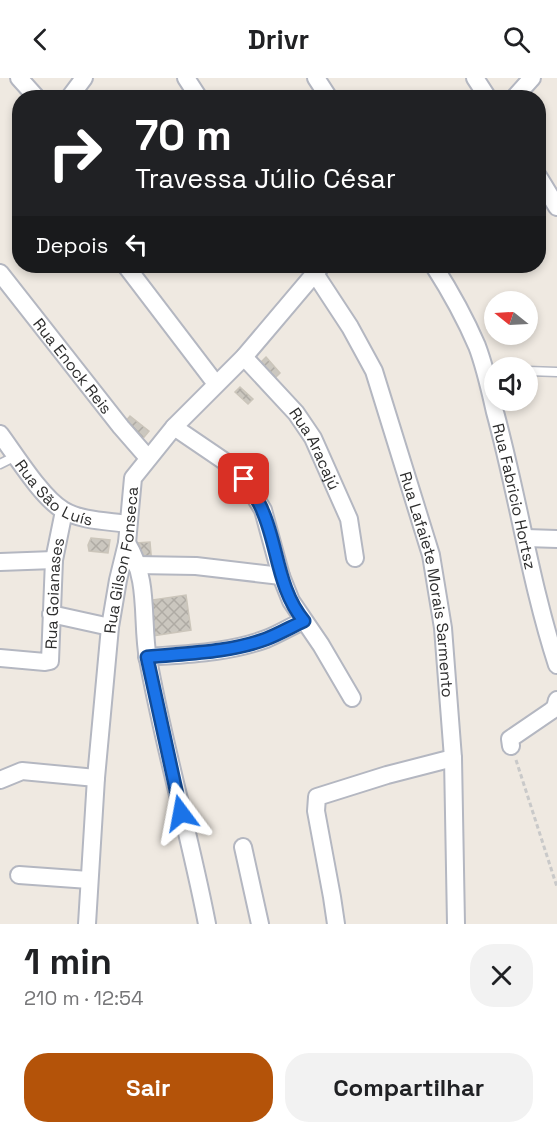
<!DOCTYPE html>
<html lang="pt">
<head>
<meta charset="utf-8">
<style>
  body { margin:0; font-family:"Space Grotesk",sans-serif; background:#f2f2f2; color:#202124; height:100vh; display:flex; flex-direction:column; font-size:22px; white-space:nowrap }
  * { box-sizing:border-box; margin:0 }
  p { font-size:20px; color:#757577 }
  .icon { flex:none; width:33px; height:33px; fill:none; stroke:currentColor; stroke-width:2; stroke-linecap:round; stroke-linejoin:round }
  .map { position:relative; height:846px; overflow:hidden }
  .side { display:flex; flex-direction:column; background:#fff; flex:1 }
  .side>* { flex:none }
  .guide { position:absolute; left:12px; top:12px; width:534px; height:183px; border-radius:24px; box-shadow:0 3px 9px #0003; background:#202124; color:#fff; overflow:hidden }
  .needle { width:39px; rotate:288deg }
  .fabs { position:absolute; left:484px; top:213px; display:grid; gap:12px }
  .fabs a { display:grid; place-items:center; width:54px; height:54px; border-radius:50%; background:#fff; box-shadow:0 3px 9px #0003; font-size:30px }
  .pin { position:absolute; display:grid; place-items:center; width:51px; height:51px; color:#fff; margin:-26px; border-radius:12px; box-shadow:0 3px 9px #0006 }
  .me { position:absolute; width:66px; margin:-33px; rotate:347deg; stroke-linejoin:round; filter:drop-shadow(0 0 4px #0008) }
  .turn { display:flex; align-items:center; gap:21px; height:126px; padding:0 24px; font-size:27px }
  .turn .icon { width:78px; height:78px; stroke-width:2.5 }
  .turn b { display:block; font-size:42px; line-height:51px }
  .then { display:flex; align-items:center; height:57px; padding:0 24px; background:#0003; gap:12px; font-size:22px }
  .round { display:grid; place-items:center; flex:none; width:63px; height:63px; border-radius:24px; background:#f2f2f2 }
  .overview { display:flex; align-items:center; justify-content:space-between; height:102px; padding:0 24px }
  h1 { font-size:36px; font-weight:600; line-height:45px }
  .button { display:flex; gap:12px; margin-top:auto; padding:12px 24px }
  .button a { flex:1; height:69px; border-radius:24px; background:#b45309; color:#fff; font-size:24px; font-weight:600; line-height:69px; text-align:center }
  .button a+a { background:#f2f2f2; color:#202124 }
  header { display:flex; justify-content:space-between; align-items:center; height:78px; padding:0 24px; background:#fff; font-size:27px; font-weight:600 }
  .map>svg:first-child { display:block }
</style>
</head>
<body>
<header><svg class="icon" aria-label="back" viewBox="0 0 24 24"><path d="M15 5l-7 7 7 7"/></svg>Drivr<svg class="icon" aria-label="search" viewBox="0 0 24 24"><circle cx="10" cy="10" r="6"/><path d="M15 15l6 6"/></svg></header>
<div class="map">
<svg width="557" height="846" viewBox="0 0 557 846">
  <defs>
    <pattern id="building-cross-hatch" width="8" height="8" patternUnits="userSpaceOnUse" patternTransform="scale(1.5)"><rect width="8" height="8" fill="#cbc7bf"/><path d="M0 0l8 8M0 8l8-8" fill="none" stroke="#afaba4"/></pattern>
  </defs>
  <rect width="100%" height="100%" fill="#efe9e1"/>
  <path fill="url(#building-cross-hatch)" stroke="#cbc5ba" stroke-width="1.5" d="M 266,279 L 280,295 L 273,302 L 259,286 Z
    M 240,309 L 253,321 L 248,326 L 235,314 Z
    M 130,338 L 149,353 L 140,364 L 121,349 Z
    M 91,460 L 110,462 L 108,475 L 89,473 L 88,467 Z
    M 150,464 L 152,487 L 138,483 L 136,465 Z
    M 186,517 L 191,552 L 153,558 L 145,523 Z"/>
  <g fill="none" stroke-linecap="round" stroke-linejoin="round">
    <g stroke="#b4b7c1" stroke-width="11">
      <path id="lane" d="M 528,293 L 557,294
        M 0,386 L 16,378"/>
    </g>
    <g stroke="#b4b7c1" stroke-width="20">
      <g id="street">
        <path d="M 19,0 L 37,20"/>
        <path d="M 186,0 L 199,20"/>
        <path d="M 316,0 L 329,20"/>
        <path d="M 475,0 L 488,20"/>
        <path d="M 69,20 L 84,0"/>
        <path d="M 514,20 L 532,0"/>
        <path d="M 538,98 L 557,129"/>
        <path d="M 126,188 L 216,306"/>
        <path id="s1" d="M 310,188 L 350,249 L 374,293 L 431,477 L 443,550 L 453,680 L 456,846"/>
        <path id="s2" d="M 434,188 C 450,213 465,240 477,268 C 485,289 490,312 495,334 C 518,418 530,504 557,587"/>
        <path id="s3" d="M 0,195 L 121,349 L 148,380"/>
        <path id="s4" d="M 244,279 L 296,335 L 313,360 L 349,441 L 355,480"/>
        <path d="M 174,349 L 227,385 L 244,401 L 263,432 L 281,498 L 291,523 L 321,567 L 352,620"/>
        <path id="s5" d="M 0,356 C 15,376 42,420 63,432 C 81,443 108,443 128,446"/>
        <path d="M 526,460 L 557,461"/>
        <path d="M 127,465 C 150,503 141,542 148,581 C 164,670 190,757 207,846"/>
        <path d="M 0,484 L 54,482"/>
        <path d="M 136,487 L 196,488 L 281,498"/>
        <path d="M 51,536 L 110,549"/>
        <path d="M 147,579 C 187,576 228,575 266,561 C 279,556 291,548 304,543"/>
        <path id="s6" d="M 0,580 L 45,584 L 50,583 L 54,482 L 64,433"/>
        <path d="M 511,668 L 510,661 L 551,633 L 555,630 L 557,622"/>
        <path d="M 0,702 L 22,693 L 96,700"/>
        <path d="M 243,769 L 260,846"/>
        <path d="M 19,797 L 89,802"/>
        <path id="s7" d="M 87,846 L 96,700 L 110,549 L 118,502 L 127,465 L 133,400 L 174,349 L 244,279 L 321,188"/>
        <path d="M 336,846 L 332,819 L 316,733 L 317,719 L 387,697 L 453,680"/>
      </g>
    </g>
    <path stroke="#c9c9c9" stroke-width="3" stroke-dasharray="4.5 3" stroke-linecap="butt" d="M 516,682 L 557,809"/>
    <use href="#lane" stroke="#fff" stroke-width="8"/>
    <use href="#street" stroke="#fff" stroke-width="16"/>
  </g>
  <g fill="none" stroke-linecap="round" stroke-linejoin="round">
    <g stroke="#114b97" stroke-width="15">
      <path id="route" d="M 181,735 L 147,579 C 187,575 228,575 266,561 C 279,556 291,549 304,543 C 278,512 278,469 263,434 C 259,422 250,412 244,401"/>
    </g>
    <use href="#route" stroke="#1a73e8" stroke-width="10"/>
  </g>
  <g text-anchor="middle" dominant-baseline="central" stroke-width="6" stroke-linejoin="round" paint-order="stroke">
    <g font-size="16" fill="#2e2e2e" stroke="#fff">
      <text stroke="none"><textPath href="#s3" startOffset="118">Rua Enock Reis</textPath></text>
      <text stroke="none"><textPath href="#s4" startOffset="117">Rua Aracajú</textPath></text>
      <text stroke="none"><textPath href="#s5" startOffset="82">Rua São Luís</textPath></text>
      <text stroke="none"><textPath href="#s2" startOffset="246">Rua Fabricio Hortsz</textPath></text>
      <text stroke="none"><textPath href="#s7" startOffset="366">Rua Gilson Fonseca</textPath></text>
      <text stroke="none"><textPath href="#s1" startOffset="344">Rua Lafaiete Morais Sarmento</textPath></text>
      <text stroke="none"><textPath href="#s6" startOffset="118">Rua Goianases</textPath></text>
    </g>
  </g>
</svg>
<div class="fabs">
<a><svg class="needle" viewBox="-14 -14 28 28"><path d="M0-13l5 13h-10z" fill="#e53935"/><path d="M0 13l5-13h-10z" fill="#757577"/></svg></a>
<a><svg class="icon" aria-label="sound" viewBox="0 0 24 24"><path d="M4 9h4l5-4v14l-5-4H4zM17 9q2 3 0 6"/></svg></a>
</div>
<div class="pin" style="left:244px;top:401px;background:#d93025"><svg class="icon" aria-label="arrive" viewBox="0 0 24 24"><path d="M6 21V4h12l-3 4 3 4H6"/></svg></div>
<svg class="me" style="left:181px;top:735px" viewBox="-20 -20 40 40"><path d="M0-17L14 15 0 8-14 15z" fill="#1a73e8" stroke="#fff" stroke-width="4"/></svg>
<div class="guide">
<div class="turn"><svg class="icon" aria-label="right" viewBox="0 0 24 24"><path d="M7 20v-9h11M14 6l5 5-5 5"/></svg><div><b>70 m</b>Travessa Júlio César</div></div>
<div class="then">Depois<svg class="icon" aria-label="left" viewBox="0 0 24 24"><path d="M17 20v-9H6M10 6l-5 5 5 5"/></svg></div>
</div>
</div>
<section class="side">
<div class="overview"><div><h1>1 min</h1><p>210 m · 12:54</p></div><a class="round"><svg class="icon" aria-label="close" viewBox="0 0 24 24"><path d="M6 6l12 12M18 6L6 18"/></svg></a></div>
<div class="button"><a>Sair</a><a>Compartilhar</a></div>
</section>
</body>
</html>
